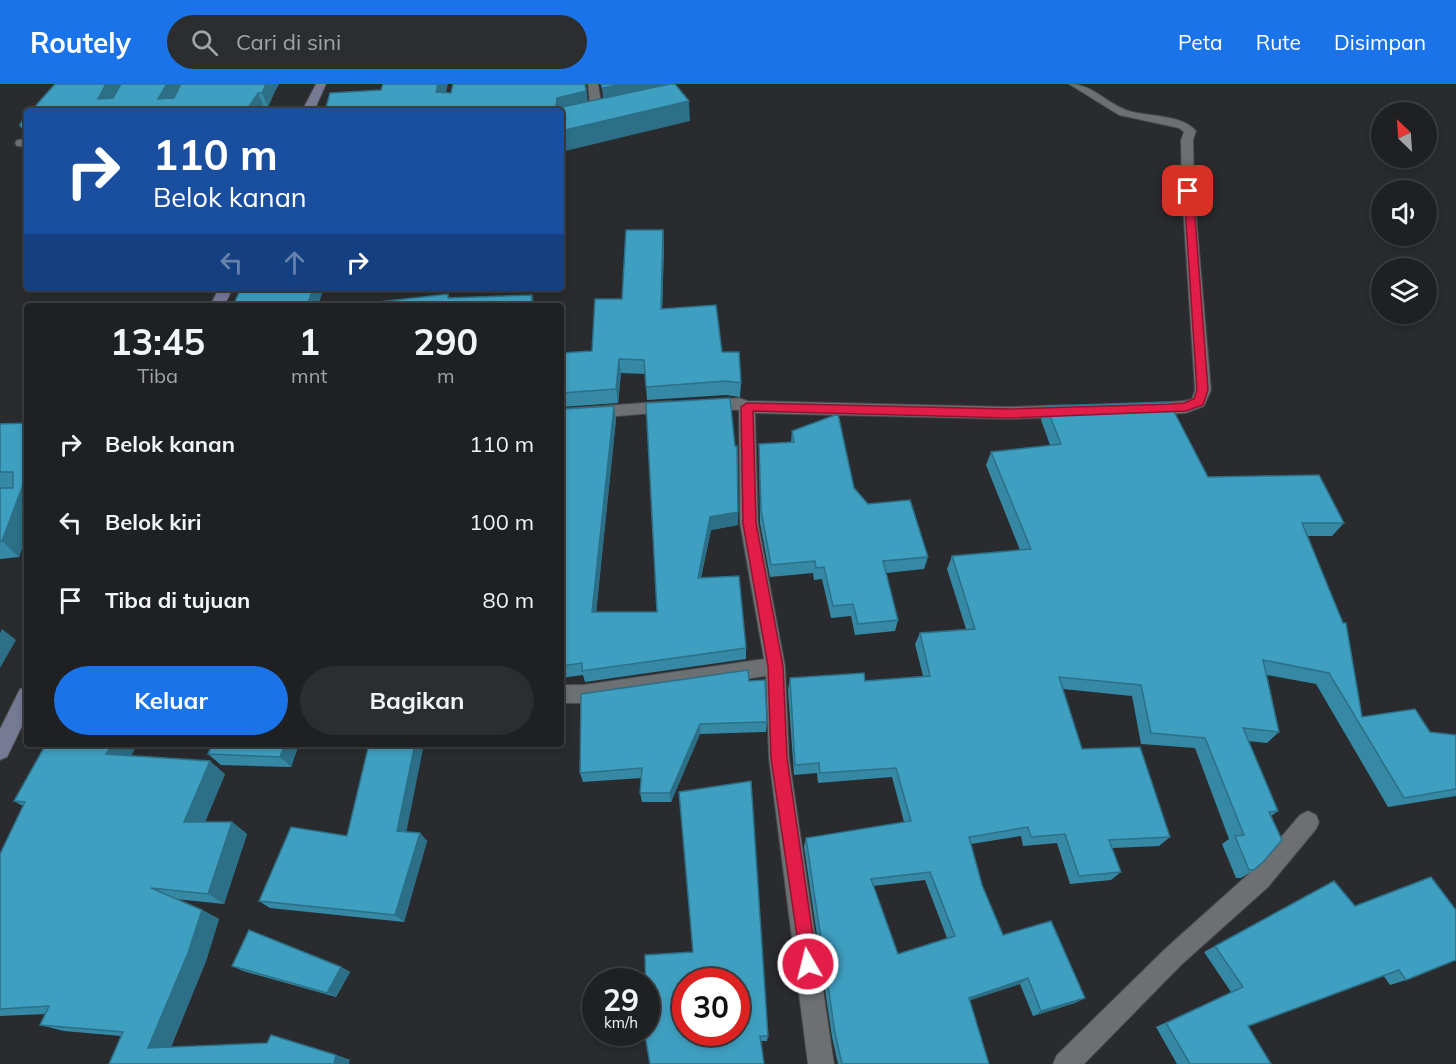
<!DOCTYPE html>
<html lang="id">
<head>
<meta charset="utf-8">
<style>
  body { margin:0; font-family:Mulish,sans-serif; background:#2c2d2f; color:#f1f3f6; height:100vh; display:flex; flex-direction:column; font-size:22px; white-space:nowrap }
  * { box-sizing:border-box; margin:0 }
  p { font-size:20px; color:#a1a3a5 }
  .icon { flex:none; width:33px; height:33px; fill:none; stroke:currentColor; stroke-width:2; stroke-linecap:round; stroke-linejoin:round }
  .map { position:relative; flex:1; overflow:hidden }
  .details { position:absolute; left:24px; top:219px; width:540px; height:444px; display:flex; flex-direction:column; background:#1f2022; border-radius:6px; box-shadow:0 3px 9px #0003,0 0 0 2px #3c3e40 }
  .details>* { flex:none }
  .guide { position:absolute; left:24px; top:24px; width:540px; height:183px; border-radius:6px; box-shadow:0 3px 9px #0003,0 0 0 2px #3c3e40; background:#1a4fa0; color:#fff; overflow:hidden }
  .needle { width:39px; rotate:335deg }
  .fabs { position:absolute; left:1371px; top:18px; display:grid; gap:12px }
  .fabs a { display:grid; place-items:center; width:66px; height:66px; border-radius:50%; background:#1f2022; box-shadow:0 3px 9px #0003,0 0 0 2px #3c3e40; font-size:30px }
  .speed { position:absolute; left:582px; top:884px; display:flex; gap:12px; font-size:30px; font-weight:700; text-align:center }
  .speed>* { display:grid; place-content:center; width:78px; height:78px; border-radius:50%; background:#1f2022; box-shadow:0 3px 9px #0003,0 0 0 2px #3c3e40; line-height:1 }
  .speed small { font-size:15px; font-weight:400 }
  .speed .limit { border:9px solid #d22; background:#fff; color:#111 }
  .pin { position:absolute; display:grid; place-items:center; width:51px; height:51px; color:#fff; margin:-26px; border-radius:12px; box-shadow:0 3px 9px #0006 }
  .me { position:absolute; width:66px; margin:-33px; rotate:352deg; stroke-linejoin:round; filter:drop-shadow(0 0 4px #0008) }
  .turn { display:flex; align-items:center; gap:21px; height:126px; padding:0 30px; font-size:27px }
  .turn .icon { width:78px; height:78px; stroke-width:2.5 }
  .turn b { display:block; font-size:42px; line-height:51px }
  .lanes { display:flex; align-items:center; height:57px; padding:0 30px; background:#0003; justify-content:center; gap:30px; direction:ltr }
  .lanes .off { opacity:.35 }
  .eta { display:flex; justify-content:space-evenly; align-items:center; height:102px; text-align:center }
  .eta b { font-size:36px; font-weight:700; line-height:42px }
  .cta { display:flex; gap:12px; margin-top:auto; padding:12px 30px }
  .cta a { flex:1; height:69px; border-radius:36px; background:#1a73e8; color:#fff; font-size:24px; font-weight:700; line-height:69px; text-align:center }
  .cta a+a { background:#2c2d2f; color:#f1f3f6 }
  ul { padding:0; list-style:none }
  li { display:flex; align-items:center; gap:18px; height:78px; padding:0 30px }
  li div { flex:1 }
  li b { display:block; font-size:22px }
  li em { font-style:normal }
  header { display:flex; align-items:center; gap:36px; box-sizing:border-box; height:84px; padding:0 30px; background:#1a73e8; color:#fff }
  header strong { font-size:28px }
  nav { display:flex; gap:33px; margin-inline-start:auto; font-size:21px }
  .search { width:420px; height:54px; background:#2c2d2f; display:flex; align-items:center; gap:15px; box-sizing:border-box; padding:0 21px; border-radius:33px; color:#a1a3a5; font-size:22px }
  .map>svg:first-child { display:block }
</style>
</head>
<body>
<header>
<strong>Routely</strong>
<div class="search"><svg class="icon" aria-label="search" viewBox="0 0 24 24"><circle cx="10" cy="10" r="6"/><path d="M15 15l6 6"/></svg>Cari di sini</div>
<nav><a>Peta</a><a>Rute</a><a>Disimpan</a></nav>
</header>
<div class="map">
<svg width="1456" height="980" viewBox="0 0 1456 980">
  <rect width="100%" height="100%" fill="#292b2e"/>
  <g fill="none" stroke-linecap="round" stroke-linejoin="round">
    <g stroke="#46484a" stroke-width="2">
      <path id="street" d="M 588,0 L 598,0 L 603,31 L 601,33 L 597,34 L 591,31 Z
        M 1069,0 C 1094,0 1106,20 1129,27 C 1149,33 1181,30 1196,47 L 1193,56 L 1194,107 L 1211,306 L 1204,322 L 1186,329 L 1150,331 L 1144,329 L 1142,325 L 1144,321 C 1160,316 1177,320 1192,315 L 1195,306 L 1182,107 L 1181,56 L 1184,48 L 1179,44 L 1119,31 Z
        M 27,55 L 27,63 L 17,62 L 15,59 L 17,56 Z
        M 739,314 L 748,317 L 1009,323 L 1068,321 L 1074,323 L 1076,327 L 1074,331 L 1068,333 L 1009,335 L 755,329 L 758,439 L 785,582 L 789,674 L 834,980 L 808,980 L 769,674 L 766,592 L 583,619 L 561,619 L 561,601 L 583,601 L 764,575 L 740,439 L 739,326 L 700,325 L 698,321 L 700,317 Z
        M 670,317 L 676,319 L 678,323 L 676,327 L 561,337 L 561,325 Z
        M 1308,727 L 1316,731 L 1319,738 L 1316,745 L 1268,803 L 1181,881 L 1084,980 L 1053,980 L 1057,971 L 1165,865 L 1252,787 L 1300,731 Z"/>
    </g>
    <g stroke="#46484a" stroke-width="2">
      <path id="secondary" d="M 316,0 L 326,0 L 314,27 L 302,27 Z
        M 219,204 L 233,204 L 224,222 L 210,222 Z
        M 27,602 L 27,632 L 7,673 L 0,676 L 0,645 L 20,605 Z"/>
    </g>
    <use href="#street" fill="#6d7073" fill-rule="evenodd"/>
    <use href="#secondary" fill="#777a94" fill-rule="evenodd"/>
  </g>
  <path fill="#3689a5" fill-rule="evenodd" d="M 55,0 L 279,0 L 275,7 L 268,23 L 264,23 L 262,27 L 31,27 Z
    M 27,32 L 27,53 L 20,42 Z
    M 663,146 L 664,160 L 662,225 L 722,268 L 741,299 L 740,313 L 726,311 L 647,316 L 645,290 L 621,289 L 618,319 L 561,323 L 561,269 L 592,267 Z
    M 646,319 L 738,428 L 738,441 L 711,446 L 701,494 L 746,564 L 746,575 L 585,598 L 583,591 L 561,594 L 561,458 L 563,431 L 562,431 L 561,429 L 561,325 L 614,322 L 616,335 L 596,528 L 657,528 Z
    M 1046,322 L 1208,393 L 1344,439 L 1332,452 L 1308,452 L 1362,633 L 1430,648 L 1456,651 L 1456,712 L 1388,723 L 1316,600 L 1267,591 L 1279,648 L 1267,659 L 1248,657 L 1278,727 L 1271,732 L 1254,786 L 1241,794 L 1236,794 L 1222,760 L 1229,755 L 1195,664 L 1141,660 L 1132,612 L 1063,605 L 1082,665 L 1170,753 L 1159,762 L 1112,764 L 1121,788 L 1111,796 L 1070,800 L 1057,759 L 1023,762 L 1021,752 L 971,760 L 982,801 L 1003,851 L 1085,914 L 1075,919 L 1033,932 L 1020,900 L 969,916 L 989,980 L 838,980 L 832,953 L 804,763 L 806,754 L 904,738 L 892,693 L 818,699 L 817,689 L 794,691 L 788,606 L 790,594 L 865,597 L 923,592 L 915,560 L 920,549 L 966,545 L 947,485 L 952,472 L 1020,466 L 986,381 L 991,368 L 1050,361 L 1041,336 ZM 925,796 L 947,854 L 898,870 L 873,802 Z
    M 27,339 L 27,450 L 19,473 L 0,475 L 0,340 Z
    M 792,347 L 854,404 L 868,420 L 928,473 L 924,485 L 886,489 L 898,536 L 895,547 L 855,551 L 851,532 L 831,534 L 822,495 L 814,496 L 813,489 L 770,493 L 760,439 L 759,360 L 791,358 Z
    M 749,597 L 767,638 L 766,648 L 700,650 L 671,718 L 642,718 L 640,709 L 641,694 L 583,698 L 580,689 Z
    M 44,660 L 137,660 L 131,672 L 225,690 L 205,738 L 232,738 L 247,750 L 224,820 L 175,815 L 202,826 L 219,835 L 206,877 L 171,963 L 336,971 L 350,976 L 109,980 L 121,952 L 64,947 L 40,941 L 46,930 L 0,932 L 0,770 L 23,722 L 14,717 L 45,661 Z
    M 299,660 L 291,683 L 221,681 L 208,670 Z
    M 406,748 L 420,749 L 427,757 L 404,838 L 270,824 L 259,817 L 347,752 Z
    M 1334,797 L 1406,896 L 1390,901 L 1383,891 L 1248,942 L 1271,980 L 1177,980 L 1156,943 L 1231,908 L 1204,868 Z
    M 645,871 L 768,952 L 767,957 L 761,957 Z
    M 232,882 L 341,883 L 350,888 L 336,913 L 243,887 Z"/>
  <path fill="#2c6f86" d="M 106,0 L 121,0 L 106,27 L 98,15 Z
    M 167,0 L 181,0 L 166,27 L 158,15 Z
    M 266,0 L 279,0 L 275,7 L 268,23 L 262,9 Z
    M 438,0 L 448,0 L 442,27 L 436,8 Z
    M 586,0 L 589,27 L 561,34 L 556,22 L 557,14 Z
    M 623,0 L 668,0 L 604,24 L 602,4 Z
    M 258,9 L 264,23 L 262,27 L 246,27 Z
    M 689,17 L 690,37 L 561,68 L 561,47 Z
    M 663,146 L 664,160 L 662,239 L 661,225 Z
    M 313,204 L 324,204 L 318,222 L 307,222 Z
    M 532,211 L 535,222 L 531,222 Z
    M 619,275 L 621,289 L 618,319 L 616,305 Z
    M 614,322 L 616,335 L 595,540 L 592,528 Z
    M 27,390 L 27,450 L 19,473 L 2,457 Z
    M 564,416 L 567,429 L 562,431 L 561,417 Z
    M 738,428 L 738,441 L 711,446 L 698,506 L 698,494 L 710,433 Z
    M 2,545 L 16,556 L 0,584 L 0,549 Z
    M 700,640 L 700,650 L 671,718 L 670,709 Z
    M 112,660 L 137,660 L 125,683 L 106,670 Z
    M 285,660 L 299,660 L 291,683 L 280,673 Z
    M 415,660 L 424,660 L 405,755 L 397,747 Z
    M 210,677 L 225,690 L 200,750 L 184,738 Z
    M 232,738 L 247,750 L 224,820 L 208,810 Z
    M 420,749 L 427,757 L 404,838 L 395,831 Z
    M 202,826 L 219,835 L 206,877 L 168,969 L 148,964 Z
    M 341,883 L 350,888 L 336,913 L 327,909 Z
    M 1028,894 L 1020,900 L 962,919 L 969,914 Z
    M 1085,914 L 1075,919 L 1033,932 L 1041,927 Z
    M 336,971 L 350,976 L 349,980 L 334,980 Z"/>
  <path fill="#3f9fc0" stroke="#2c6f86" stroke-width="1.5" fill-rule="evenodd" d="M 55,0 L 106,0 L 98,15 L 113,14 L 121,0 L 167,0 L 158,15 L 174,14 L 181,0 L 266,0 L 262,9 L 258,9 L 246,27 L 31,27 Z
    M 383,0 L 438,0 L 436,8 L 451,9 L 453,0 L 585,0 L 586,7 L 557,14 L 556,22 L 558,24 L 670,0 L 675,0 L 689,17 L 561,47 L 561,27 L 325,27 L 330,9 L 381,6 Z
    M 601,0 L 623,0 L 602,4 Z
    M 27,32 L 27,42 L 20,42 L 20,40 Z
    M 626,146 L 663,146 L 661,225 L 716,221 L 722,268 L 739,268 L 741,299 L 726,297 L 646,303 L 644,276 L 619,275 L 616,305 L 561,309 L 561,269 L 592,267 L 595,215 L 622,215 Z
    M 241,204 L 313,204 L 307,222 L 233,222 Z
    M 448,210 L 448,214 L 532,211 L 531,222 L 343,222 Z
    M 730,314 L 735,362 L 737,362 L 738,428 L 710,433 L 698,494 L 739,492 L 746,564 L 582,587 L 582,579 L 561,582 L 561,458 L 564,416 L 561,417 L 561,325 L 614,322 L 592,528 L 657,528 L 646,319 Z
    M 1169,318 L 1208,393 L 1319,391 L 1344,439 L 1302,439 L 1343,539 L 1346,539 L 1362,633 L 1415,625 L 1430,648 L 1456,651 L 1456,705 L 1404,714 L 1329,589 L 1263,576 L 1279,648 L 1243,644 L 1278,727 L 1269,728 L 1282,756 L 1264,777 L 1254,786 L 1249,786 L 1235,752 L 1244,751 L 1205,654 L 1151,649 L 1141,601 L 1059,593 L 1082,665 L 1140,663 L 1170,753 L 1109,756 L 1121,788 L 1079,792 L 1065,750 L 1031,753 L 1028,743 L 969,753 L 982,801 L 1003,851 L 1051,837 L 1085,914 L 1041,927 L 1028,894 L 969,914 L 989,980 L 842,980 L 835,949 L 806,754 L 911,737 L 896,684 L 820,689 L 819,679 L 795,681 L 790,594 L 864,589 L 865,597 L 930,592 L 920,549 L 975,545 L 952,472 L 1031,465 L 991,368 L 1061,360 L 1046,322 ZM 930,788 L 955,852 L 898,870 L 871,795 Z
    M 838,330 L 854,404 L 868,420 L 910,416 L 928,473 L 883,477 L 898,536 L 858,540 L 853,520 L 833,522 L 824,483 L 816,484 L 815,477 L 771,481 L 761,426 L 759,360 L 794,358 L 792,347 Z
    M 27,339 L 27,390 L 2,457 L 0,458 L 0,404 L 13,404 L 13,388 L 0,388 L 0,340 Z
    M 748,586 L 749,597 L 765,596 L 767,638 L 700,640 L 670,709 L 640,709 L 642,684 L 580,689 L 581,610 Z
    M 46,660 L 112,660 L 106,670 L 210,677 L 184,738 L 232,738 L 208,810 L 151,804 L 202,826 L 188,869 L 148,964 L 267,959 L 271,951 L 336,971 L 334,980 L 109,980 L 123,948 L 40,941 L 49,922 L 0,925 L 0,770 L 25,718 L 14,717 Z
    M 212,660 L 285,660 L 280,673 L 208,670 Z
    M 369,660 L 415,660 L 397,747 L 420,749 L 395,831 L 259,817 L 291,743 L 347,752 Z
    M 751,697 L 768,952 L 760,952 L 764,980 L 650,980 L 645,951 L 645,948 L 646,948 L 645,871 L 693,868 L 679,708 ZM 686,897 L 736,897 L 736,948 L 686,948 Z
    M 1431,793 L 1456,826 L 1456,876 L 1406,896 L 1399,886 L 1248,942 L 1271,980 L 1190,980 L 1166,939 L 1243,903 L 1215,862 L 1334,797 L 1355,822 Z
    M 249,846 L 341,883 L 327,909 L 232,882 Z"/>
  <path fill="#e11d48" stroke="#92132f" stroke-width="1.5" d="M 1188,104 L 1193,107 L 1208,306 L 1203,321 L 1186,327 L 1009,334 L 753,327 L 756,439 L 783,582 L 787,674 L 817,880 L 815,886 L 808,889 L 802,886 L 771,674 L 768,582 L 743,439 L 741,323 L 747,319 L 1009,325 L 1171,320 L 1184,319 L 1194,315 L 1197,306 L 1184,107 Z"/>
</svg>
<div class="fabs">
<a><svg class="needle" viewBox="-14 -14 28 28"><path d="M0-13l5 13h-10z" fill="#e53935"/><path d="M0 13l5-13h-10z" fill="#a1a3a5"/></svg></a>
<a><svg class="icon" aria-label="sound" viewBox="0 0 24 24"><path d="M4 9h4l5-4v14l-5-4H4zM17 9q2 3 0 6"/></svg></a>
<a><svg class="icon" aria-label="layers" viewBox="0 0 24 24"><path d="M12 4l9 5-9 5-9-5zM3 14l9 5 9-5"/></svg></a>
</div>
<div class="speed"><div>29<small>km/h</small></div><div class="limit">30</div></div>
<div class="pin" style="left:1188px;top:107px;background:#d93025"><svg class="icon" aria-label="arrive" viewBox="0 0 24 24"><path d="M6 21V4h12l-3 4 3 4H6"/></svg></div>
<svg class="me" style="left:808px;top:880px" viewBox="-20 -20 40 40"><circle r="17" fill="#e11d48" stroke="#fff" stroke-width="3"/><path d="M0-11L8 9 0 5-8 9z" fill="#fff"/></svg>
<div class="guide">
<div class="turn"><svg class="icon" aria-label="right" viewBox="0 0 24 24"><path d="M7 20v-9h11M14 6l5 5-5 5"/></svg><div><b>110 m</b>Belok kanan</div></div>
<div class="lanes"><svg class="icon off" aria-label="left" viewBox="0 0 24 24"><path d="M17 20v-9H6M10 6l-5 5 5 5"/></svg><svg class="icon off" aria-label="ahead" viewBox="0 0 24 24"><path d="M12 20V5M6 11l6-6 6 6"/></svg><svg class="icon" aria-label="right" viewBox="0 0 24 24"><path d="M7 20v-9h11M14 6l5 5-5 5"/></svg></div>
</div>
<section class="details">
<div class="eta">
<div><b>13:45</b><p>Tiba</p></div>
<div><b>1</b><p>mnt</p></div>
<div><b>290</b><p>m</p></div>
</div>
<ul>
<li><svg class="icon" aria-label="right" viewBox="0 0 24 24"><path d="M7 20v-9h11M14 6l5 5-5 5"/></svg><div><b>Belok kanan</b></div><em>110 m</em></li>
<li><svg class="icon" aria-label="left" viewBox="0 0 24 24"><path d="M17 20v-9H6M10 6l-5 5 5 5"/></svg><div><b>Belok kiri</b></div><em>100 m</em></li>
<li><svg class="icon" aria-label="arrive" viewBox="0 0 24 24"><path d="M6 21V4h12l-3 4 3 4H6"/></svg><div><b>Tiba di tujuan</b></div><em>80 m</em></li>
</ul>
<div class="cta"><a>Keluar</a><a>Bagikan</a></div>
</section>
</div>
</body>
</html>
